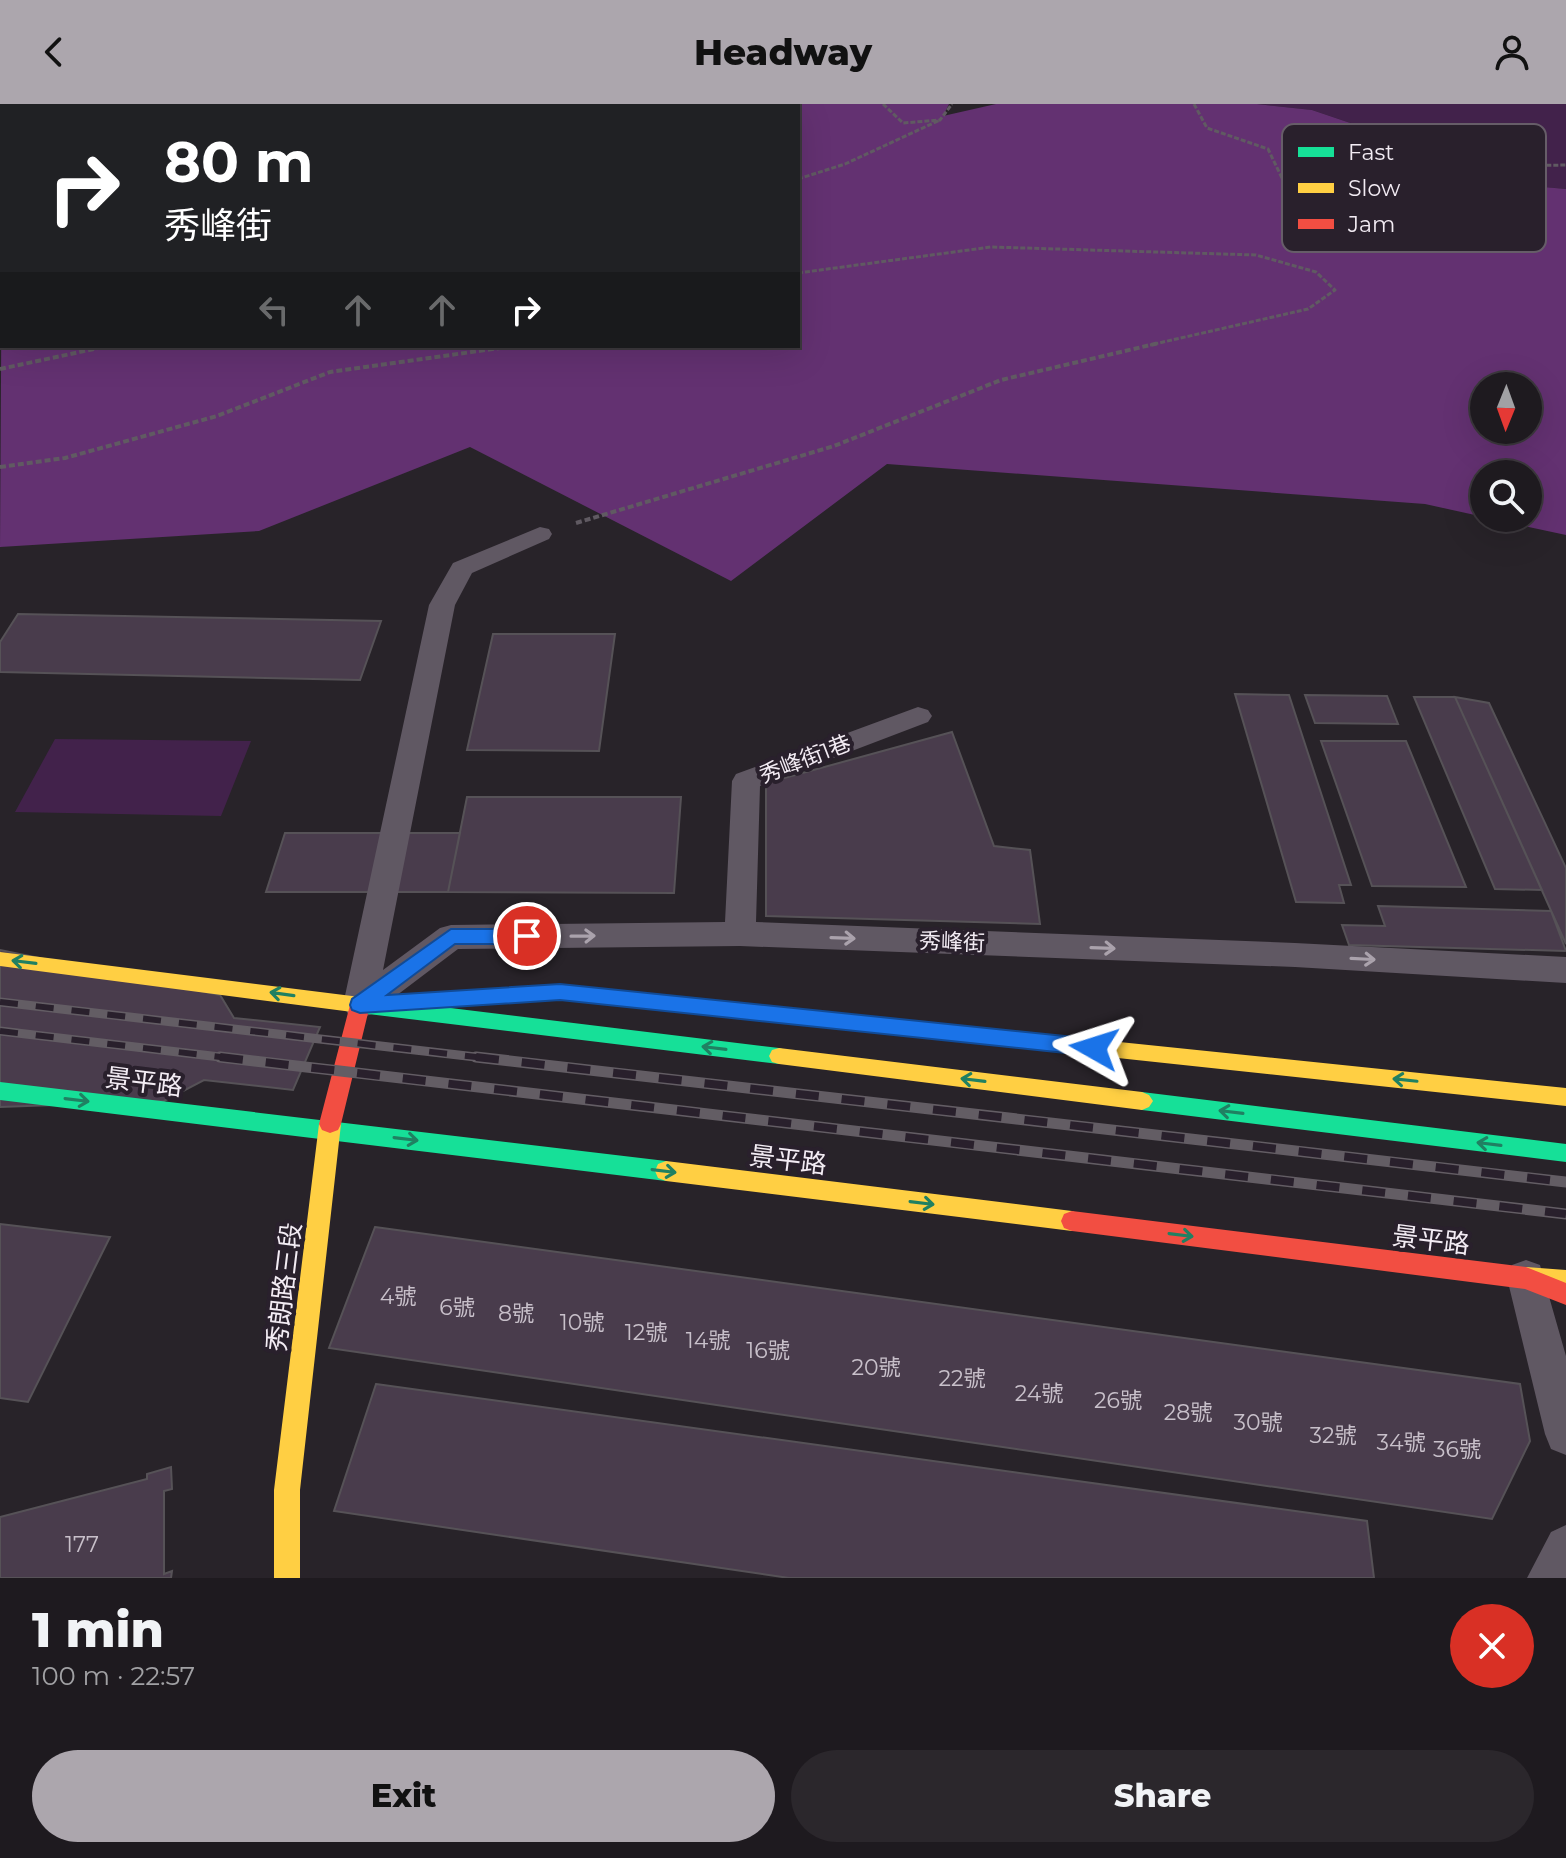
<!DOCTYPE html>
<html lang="en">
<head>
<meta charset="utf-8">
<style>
  body { margin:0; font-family:Montserrat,"Noto Sans TC",sans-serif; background:#2b272c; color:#f1f3f6; height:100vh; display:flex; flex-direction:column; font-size:30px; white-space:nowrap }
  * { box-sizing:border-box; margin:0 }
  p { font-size:26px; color:#a1a1a4 }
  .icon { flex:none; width:44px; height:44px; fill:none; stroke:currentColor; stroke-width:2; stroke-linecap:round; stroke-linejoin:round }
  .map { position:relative; height:1474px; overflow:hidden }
  .side { display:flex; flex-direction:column; background:#1e1a1f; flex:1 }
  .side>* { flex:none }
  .banner { position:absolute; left:0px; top:0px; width:800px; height:244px; box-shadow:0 8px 32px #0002,0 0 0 2px #3c383d; background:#202124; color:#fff; overflow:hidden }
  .needle { width:52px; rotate:181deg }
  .tools { position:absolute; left:1470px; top:268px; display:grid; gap:16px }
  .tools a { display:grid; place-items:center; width:72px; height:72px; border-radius:50%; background:#1e1a1f; box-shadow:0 8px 32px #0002,0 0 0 2px #3c383d; font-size:40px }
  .pin { position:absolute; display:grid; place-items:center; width:68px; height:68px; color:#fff; margin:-34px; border:4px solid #fff; border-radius:50%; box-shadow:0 2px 8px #0007 }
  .me { position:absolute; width:88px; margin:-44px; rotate:276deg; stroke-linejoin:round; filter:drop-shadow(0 0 6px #0008) }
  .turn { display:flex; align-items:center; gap:28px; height:168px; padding:0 32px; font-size:36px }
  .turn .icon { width:104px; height:104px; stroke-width:2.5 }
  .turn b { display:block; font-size:56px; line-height:68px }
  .lanes { display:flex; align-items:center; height:76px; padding:0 32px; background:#0003; justify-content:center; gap:40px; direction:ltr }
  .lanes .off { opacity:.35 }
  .round { display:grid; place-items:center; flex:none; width:84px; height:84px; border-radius:42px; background:#2b272c }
  .head { display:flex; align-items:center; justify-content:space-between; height:136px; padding:0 32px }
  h1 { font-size:48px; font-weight:800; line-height:60px }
  .action { display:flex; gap:16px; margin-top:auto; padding:16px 32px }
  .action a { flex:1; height:92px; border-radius:48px; background:#aca6ad; color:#111; font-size:32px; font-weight:800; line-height:92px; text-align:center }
  .action a+a { background:#2b272c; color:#f1f3f6 }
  header { display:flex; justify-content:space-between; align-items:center; height:104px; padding:0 32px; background:#aca6ad; color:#111; font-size:36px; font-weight:800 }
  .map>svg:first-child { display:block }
</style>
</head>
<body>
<header><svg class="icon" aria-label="back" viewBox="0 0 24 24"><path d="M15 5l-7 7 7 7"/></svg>Headway<svg class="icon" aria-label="person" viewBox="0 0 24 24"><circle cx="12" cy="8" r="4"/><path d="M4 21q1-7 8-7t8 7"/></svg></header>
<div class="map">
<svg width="1566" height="1474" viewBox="0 0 1566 1474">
  <rect width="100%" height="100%" fill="#282329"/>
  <path fill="#42224b" d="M 1257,0 L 1566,0 L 1566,85 L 1477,77 L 1418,42 L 1312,6 Z
    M 55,635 L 251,637 L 221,712 L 15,708 Z"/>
  <path fill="#633171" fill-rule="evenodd" d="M 369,0 L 949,0 L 943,12 L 996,0 L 1257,0 L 1312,6 L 1418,42 L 1477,77 L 1566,85 L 1566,431 L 1487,414 L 1528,414 L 1528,370 L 1484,370 L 1484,413 L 1425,400 L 887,360 L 731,477 L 470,343 L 259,427 L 0,443 L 2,105 L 2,242 L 798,242 L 798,2 L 362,2 ZM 1484,282 L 1528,282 L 1528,326 L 1484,326 Z"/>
  <path fill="#493c4c" stroke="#565257" stroke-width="2" d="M 18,510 L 381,517 L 360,576 L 0,568 L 0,538 Z
    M 493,530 L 615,530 L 599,647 L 467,646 Z
    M 1235,590 L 1289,591 L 1351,781 L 1339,781 L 1344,799 L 1296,798 Z
    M 1305,591 L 1387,592 L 1398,620 L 1315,619 Z
    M 1414,593 L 1455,593 L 1542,786 L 1495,785 Z
    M 1455,593 L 1489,599 L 1566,764 L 1566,840 Z
    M 952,628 L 994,742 L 1030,746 L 1040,820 L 766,812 L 766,679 Z
    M 1321,637 L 1406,637 L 1466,783 L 1372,782 Z
    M 467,693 L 681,693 L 674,789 L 448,788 Z
    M 285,729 L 460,729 L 448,788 L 266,788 Z
    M 1378,802 L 1551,807 L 1566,847 L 1349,841 L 1342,821 L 1385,822 Z
    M 0,846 L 220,891 L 234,914 L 320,923 L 293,986 L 204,976 L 164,997 L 0,1003 Z
    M 0,1120 L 110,1133 L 28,1298 L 0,1294 Z
    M 375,1123 L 1520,1280 L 1530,1337 L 1492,1415 L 329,1244 Z
    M 376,1280 L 1367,1417 L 1374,1474 L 789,1474 L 334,1407 Z
    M 171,1363 L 172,1385 L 164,1387 L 164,1470 L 172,1467 L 171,1474 L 0,1474 L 0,1413 L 147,1375 L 147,1370 Z"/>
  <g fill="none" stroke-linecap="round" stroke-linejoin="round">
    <path stroke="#605a62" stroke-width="3" stroke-dasharray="5 2" stroke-linecap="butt" d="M 883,0 L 903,19 L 940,16 L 952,0
      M 1194,0 L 1207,24 L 1268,45 L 1296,103 L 1335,129 L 1507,62 L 1566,61
      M 798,75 L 845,60 L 940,16
      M 798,169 L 991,143 L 1256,151 L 1316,168 L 1335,186 L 1308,205 L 1150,241"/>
    <path stroke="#605a62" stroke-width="4" stroke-dasharray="6 3" stroke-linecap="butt" d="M 0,265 L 108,242
      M 0,363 L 65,354 L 217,312 L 330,268 L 514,242
      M 576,419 L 834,342 L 1001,276 L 1159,239"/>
    <path fill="#605863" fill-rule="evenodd" d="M 540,423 L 549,425 L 552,430 L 549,435 L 472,469 L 455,501 L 383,866 L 440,824 L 451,821 L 725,818 L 732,677 L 736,670 L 918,603 L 928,606 L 932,612 L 928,618 L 760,682 L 756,818 L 1295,839 L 1566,853 L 1566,879 L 1295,863 L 740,842 L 458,845 L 372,910 L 360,914 L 348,910 L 343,901 L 429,501 L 453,459 Z
      M 1526,1156 L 1540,1161 L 1566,1252 L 1566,1351 L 1551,1345 L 1545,1330 L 1507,1174 L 1512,1161 Z
      M 1566,1421 L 1566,1474 L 1527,1474 L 1551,1428 Z"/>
    <path fill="#605863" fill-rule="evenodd" d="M 104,0 L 134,0 L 102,2 Z
      M 180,0 L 209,0 L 178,2 Z
      M 0,49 L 2,49 L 2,63 L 0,63 Z"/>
    <path fill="#16e098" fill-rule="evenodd" d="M 2,19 L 2,25 L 0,26 L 0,20 Z
      M 587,883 L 1071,933 L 1078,935 L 1081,941 L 1078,947 L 1071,949 L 587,899 L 580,897 L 577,891 L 580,885 Z
      M 360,893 L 779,944 L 786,946 L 789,952 L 786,958 L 779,960 L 360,909 L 353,907 L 350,901 L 353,895 Z
      M 0,978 L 666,1057 L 674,1060 L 677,1067 L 674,1074 L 666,1077 L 0,996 Z
      M 1142,988 L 1566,1040 L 1566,1058 L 1142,1006 L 1135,1003 L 1131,997 L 1135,991 Z"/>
    <path fill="#ffcf43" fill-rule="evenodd" d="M 0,45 L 2,45 L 2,51 L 0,51 Z
      M 0,65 L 2,65 L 0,72 Z
      M 0,848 L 360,893 L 560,880 L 594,885 L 597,891 L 594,897 L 587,899 L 560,896 L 360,909 L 0,862 Z
      M 1071,933 L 1566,984 L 1566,1002 L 1071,949 L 1064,947 L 1061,941 L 1064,935 Z
      M 779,944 L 1142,988 L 1149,991 L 1153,997 L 1149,1003 L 1142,1006 L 779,960 L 772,958 L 769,952 L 772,946 Z
      M 330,1011 L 338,1014 L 341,1020 L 300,1386 L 300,1474 L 274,1474 L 274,1386 L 319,1020 L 322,1014 Z
      M 666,1057 L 1072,1107 L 1080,1110 L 1083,1117 L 1080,1124 L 1072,1127 L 666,1077 L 658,1074 L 655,1067 L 658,1060 Z
      M 1526,1163 L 1566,1166 L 1566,1188 L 1518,1182 L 1514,1174 L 1518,1166 Z"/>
    <path fill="#f24e42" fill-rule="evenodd" d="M 360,893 L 367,895 L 370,901 L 341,1020 L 338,1026 L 330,1029 L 322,1026 L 319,1020 L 350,901 L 353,895 Z
      M 1072,1107 L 1526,1163 L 1566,1179 L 1566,1201 L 1525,1185 L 1072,1127 L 1064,1124 L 1061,1117 L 1064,1110 Z"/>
    <g stroke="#635d64" stroke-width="9">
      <path id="rail-far1" d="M 0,898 L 493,955
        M 0,927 L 237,955"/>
    </g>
    <g stroke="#635d64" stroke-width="11">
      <path id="rail" d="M 220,953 L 1566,1110
        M 476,953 L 1566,1078"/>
    </g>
    <use href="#rail-far1" stroke="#29202c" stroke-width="6" stroke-dasharray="18" stroke-linecap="butt"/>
    <use href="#rail" stroke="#29202c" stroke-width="8" stroke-dasharray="23" stroke-linecap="butt"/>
  </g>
  <defs><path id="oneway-shaft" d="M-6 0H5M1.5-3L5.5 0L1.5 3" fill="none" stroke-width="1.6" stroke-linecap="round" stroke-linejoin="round" transform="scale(2)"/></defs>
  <g stroke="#aaa2ac">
    <use href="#oneway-shaft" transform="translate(583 832) rotate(-1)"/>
    <use href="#oneway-shaft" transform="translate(843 834) rotate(2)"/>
    <use href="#oneway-shaft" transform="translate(1103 844) rotate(2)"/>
    <use href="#oneway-shaft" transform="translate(1363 855) rotate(3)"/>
  </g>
  <g stroke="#208062">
    <use href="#oneway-shaft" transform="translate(24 858) rotate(-173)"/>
    <use href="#oneway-shaft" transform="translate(282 890) rotate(-172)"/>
    <use href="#oneway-shaft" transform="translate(714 944) rotate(-173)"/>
    <use href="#oneway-shaft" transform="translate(973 976) rotate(-173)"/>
    <use href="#oneway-shaft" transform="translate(1405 976) rotate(-174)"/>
    <use href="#oneway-shaft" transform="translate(77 996) rotate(7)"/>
    <use href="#oneway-shaft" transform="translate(1231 1008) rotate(-173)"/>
    <use href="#oneway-shaft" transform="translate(406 1035) rotate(7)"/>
    <use href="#oneway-shaft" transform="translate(1489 1040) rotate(-173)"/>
    <use href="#oneway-shaft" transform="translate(664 1067) rotate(7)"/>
    <use href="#oneway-shaft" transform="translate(922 1099) rotate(7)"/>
    <use href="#oneway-shaft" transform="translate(1181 1131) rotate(7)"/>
  </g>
  <path fill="#1a73e8" stroke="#114b97" stroke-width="2" d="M 451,825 L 527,825 L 534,827 L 537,832 L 534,838 L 527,840 L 455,840 L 387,891 L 560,880 L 1094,935 L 1102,938 L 1105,944 L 1102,950 L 1094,952 L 560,896 L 360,909 L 352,906 L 350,901 L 352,895 Z"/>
  <g text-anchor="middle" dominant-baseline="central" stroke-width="8" stroke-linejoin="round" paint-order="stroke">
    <g font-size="22" fill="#f3ecf4" stroke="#29202c">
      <text transform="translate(805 655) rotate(-21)">秀峰街1巷</text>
      <text transform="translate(952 838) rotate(2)">秀峰街</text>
    </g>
    <g font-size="22" fill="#c8c0ca">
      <text x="398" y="1192">4號</text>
      <text x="457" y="1203">6號</text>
      <text x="516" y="1209">8號</text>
      <text x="582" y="1218">10號</text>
      <text x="646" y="1228">12號</text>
      <text x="708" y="1236">14號</text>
      <text x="768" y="1246">16號</text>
      <text x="876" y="1263">20號</text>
      <text x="962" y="1274">22號</text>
      <text x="1039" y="1289">24號</text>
      <text x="1118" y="1296">26號</text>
      <text x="1188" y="1308">28號</text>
      <text x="1258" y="1318">30號</text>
      <text x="1333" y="1331">32號</text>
      <text x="1401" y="1338">34號</text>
      <text x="1457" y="1345">36號</text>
      <text x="82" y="1440">177</text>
    </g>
    <g font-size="26" fill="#f3ecf4" stroke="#29202c">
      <text transform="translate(144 978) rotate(7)">景平路</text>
      <text transform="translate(788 1056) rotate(7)">景平路</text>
      <text transform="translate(1431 1136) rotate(7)">景平路</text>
      <text transform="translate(284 1183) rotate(-83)">秀朗路三段</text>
    </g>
  </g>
  <rect x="1282" y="20" width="264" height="128" rx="12" fill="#29202c" stroke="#665d68" stroke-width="2"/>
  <rect x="1298" y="43" width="36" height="10" fill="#16e098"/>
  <rect x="1298" y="79" width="36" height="10" fill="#ffcf43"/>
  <rect x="1298" y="115" width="36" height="10" fill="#f24e42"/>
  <g font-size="22" fill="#f3ecf4">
    <text x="1348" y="56">Fast</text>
    <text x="1348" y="92">Slow</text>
    <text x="1348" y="128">Jam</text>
  </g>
</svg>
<div class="tools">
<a><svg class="needle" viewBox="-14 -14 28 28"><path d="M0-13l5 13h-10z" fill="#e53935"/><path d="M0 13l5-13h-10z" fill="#a1a1a4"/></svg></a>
<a><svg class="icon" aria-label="search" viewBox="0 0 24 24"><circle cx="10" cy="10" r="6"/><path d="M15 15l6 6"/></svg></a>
</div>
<div class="pin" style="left:527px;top:832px;background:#d93025"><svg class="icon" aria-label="arrive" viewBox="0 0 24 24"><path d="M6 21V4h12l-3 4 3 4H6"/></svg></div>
<svg class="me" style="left:1094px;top:944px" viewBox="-20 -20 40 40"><path d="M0-17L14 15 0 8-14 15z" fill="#1a73e8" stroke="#fff" stroke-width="4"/></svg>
<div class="banner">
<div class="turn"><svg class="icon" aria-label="right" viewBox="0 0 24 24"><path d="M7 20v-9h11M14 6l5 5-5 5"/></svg><div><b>80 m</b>秀峰街</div></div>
<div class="lanes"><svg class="icon off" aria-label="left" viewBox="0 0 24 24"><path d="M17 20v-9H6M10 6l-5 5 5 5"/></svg><svg class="icon off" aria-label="ahead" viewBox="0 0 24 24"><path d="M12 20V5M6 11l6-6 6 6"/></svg><svg class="icon off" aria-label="ahead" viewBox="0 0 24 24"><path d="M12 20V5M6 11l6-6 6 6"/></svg><svg class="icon" aria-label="right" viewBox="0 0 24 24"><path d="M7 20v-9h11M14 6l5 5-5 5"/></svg></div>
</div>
</div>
<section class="side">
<div class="head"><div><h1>1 min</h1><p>100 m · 22:57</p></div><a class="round" style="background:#d93025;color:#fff"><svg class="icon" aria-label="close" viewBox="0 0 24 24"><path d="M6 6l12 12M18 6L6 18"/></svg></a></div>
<div class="action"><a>Exit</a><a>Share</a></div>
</section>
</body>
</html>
